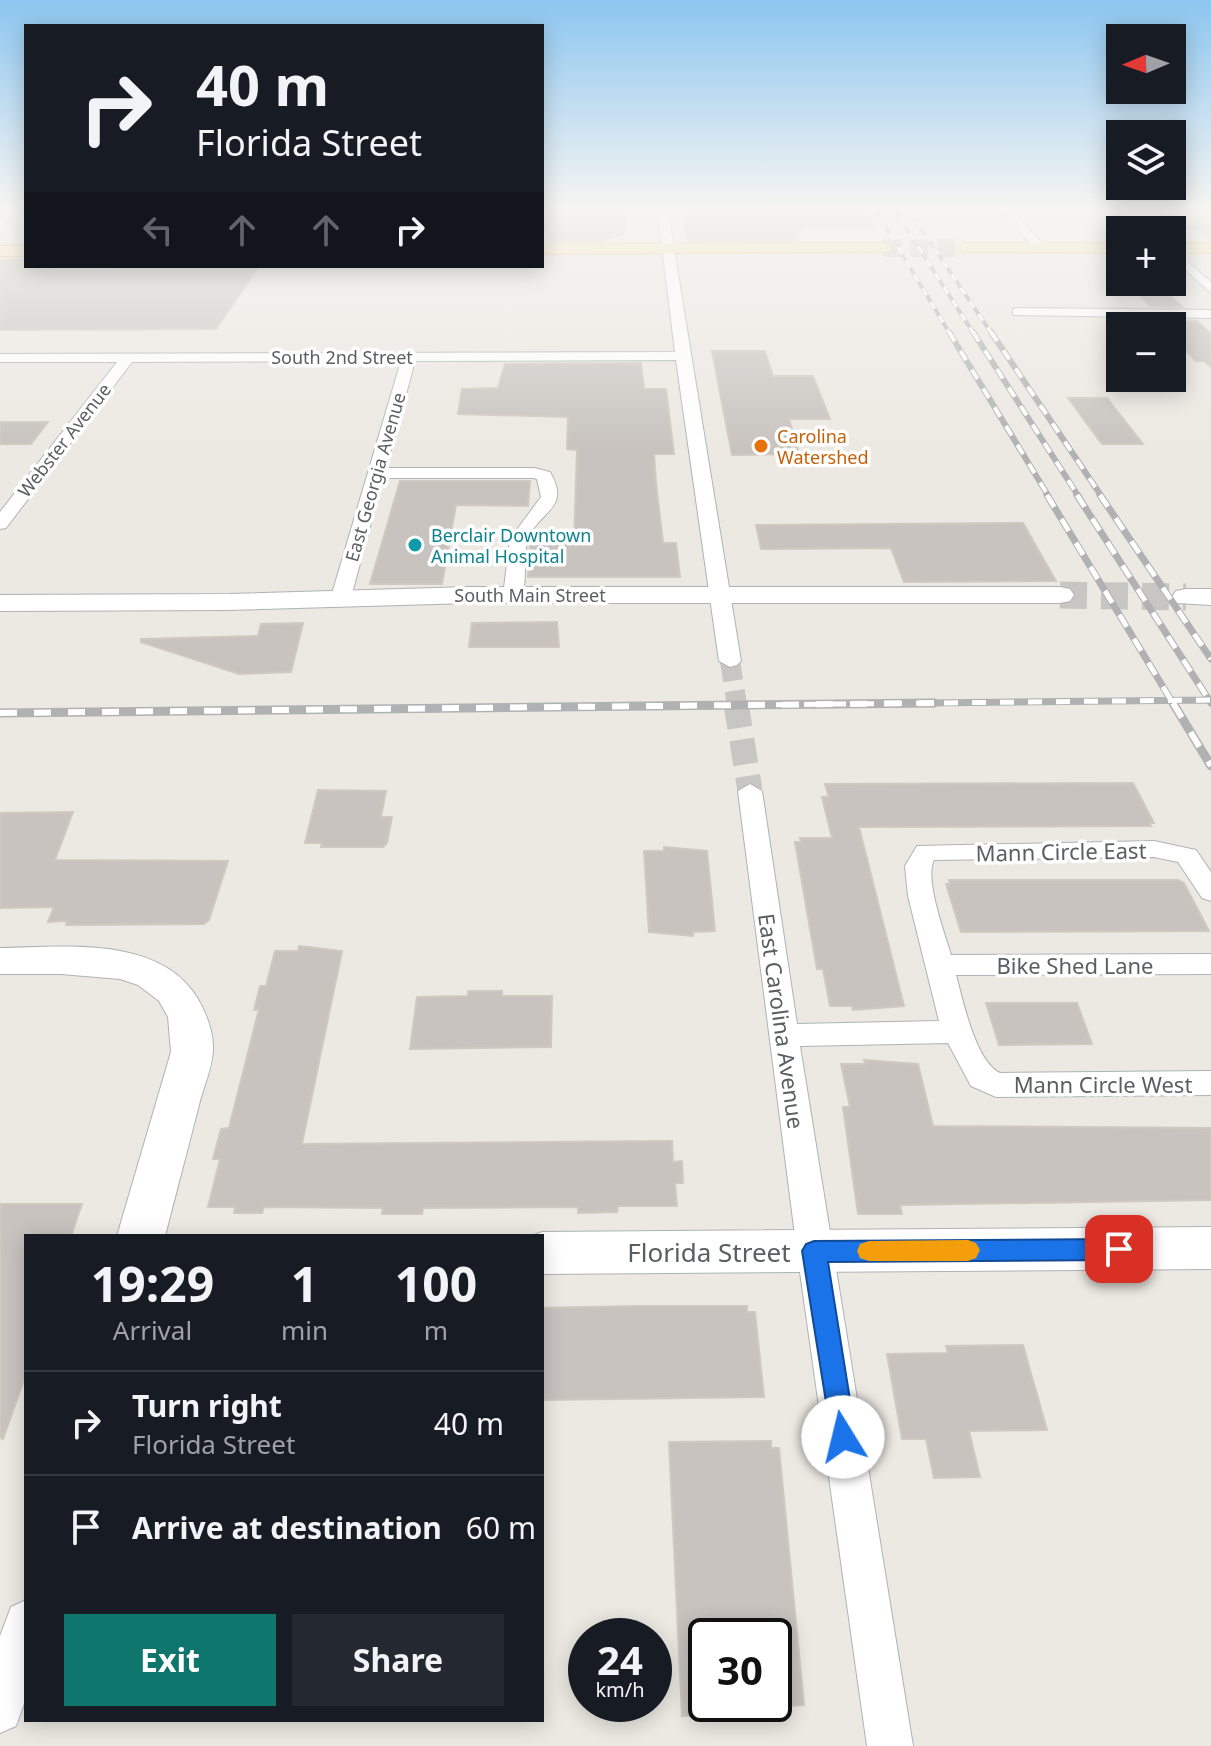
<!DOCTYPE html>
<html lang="en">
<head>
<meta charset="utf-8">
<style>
  body { margin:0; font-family:"Noto Sans",sans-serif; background:#242831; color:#f1f3f6; height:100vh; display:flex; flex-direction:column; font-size:30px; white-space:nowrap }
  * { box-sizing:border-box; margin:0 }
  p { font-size:26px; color:#9ea1a6 }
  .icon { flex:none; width:44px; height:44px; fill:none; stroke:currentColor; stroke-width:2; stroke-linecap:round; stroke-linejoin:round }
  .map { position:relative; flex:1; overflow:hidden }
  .side { position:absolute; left:24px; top:1234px; width:520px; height:488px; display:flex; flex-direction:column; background:#171b24; border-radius:0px; box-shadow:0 4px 20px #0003 }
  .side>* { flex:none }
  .banner { position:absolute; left:24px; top:24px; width:520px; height:244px; border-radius:0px; box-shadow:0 4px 20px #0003; background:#171b24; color:#f1f3f6; overflow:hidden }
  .needle { width:52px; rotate:268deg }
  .fabs { position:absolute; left:1106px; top:24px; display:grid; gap:16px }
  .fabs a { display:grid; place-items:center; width:80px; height:80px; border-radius:0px; background:#171b24; box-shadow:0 4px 20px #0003; font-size:40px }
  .speed { position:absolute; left:568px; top:1618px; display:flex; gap:16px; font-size:40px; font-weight:700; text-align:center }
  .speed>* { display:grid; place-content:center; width:104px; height:104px; border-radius:50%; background:#171b24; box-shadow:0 4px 20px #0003; line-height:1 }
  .speed small { font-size:20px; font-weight:400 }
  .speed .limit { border:4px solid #111; border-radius:12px; background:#fff; color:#111 }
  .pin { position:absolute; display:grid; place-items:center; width:68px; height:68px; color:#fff; margin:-34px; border-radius:16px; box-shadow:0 4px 12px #0006 }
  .me { position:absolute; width:88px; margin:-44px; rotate:351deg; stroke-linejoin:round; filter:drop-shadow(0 0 6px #0008) }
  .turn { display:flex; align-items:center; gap:28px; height:168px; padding:0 40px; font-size:36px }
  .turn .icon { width:104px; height:104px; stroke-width:2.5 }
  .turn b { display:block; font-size:56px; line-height:68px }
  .lanes { display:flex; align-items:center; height:76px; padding:0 40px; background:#0003; justify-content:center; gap:40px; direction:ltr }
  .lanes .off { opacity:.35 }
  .eta { display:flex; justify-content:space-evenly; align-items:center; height:136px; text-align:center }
  .eta b { font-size:48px; font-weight:700; line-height:56px }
  .cta { display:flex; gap:16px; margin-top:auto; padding:16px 40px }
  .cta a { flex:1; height:92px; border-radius:0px; background:#0f766e; color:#fff; font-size:32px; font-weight:700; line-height:92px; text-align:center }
  .cta a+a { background:#242831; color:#f1f3f6 }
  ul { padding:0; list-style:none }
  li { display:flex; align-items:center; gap:24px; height:104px; padding:0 40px; border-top:2px solid #363941 }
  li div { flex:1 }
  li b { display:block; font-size:30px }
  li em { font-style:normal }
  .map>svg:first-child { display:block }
</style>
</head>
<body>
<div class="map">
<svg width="1211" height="1746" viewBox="0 0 1211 1746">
  <rect width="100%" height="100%" fill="#ece8e2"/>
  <path fill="#c8c3bf" stroke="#d0c9c0" stroke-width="2" d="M 547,206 L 623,206 L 625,234 L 598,241 L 552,241 L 545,233 Z
    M 688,206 L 864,206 L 876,227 L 802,227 L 794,240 L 688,241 L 682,212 L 689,212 Z
    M 1150,206 L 1211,206 L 1211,240 L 1194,228 L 1176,228 Z
    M 26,259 L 26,268 L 259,266 L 216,329 L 0,330 L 0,260 Z
    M 1135,291 L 1166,291 L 1182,307 L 1150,306 Z
    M 1164,320 L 1197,321 L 1211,334 L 1211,367 L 1204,361 L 1196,361 L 1173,338 L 1181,338 Z
    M 712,351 L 765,351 L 773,376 L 813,376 L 830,419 L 789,419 L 799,454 L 732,455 Z
    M 641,363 L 644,389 L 666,389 L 674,454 L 654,454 L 656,483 L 663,543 L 676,543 L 680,577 L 528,577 L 530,543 L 574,543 L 577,450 L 567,449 L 568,417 L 458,414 L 462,389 L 498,388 L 505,364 Z
    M 1068,398 L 1107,398 L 1143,444 L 1102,444 Z
    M 0,422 L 48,422 L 31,444 L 0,444 Z
    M 400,481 L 530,481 L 528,506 L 456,505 L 442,584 L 370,584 Z
    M 1023,523 L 1056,581 L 904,582 L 891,548 L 761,549 L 756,525 Z
    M 557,622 L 559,647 L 469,647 L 472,623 Z
    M 303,623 L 291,672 L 239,674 L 141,642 L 141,639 L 258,636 L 261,624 Z
    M 1133,783 L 1154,823 L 1149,823 L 1151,826 L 859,827 L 904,1006 L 853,1010 L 852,1006 L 830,1006 L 823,969 L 817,969 L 795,842 L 801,842 L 800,838 L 832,838 L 822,797 L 829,797 L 825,784 Z
    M 318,790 L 386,791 L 381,817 L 392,817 L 387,843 L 383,847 L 321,847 L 322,843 L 305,843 Z
    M 73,812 L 55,860 L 228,861 L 209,920 L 204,924 L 66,925 L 67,921 L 48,922 L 54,907 L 0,908 L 0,813 Z
    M 664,847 L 707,851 L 715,931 L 693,932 L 693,936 L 649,932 L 644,851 L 664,851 Z
    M 949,880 L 1178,880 L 1184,883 L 1209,931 L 961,932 L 946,884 L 950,884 Z
    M 299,946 L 342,951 L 302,1144 L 672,1141 L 673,1162 L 682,1161 L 683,1183 L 675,1183 L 677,1206 L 618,1206 L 617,1212 L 578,1213 L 578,1207 L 423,1208 L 422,1214 L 382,1214 L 383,1208 L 264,1207 L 262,1213 L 234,1213 L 235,1207 L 208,1207 L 220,1159 L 213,1159 L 221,1129 L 229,1128 L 259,1009 L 254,1010 L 260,986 L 266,986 L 275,951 L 298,951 Z
    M 468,991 L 502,991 L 502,996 L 552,996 L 551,1047 L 410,1049 L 417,997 L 468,996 Z
    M 986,1003 L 1077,1003 L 1092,1044 L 999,1045 Z
    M 864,1060 L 918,1064 L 933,1126 L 1211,1128 L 1211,1200 L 900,1205 L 902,1214 L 858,1214 L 843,1107 L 850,1107 L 841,1064 L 865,1064 Z
    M 0,1204 L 82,1204 L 71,1236 L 26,1236 L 26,1374 L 3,1439 L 0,1438 Z
    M 636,1306 L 747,1306 L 747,1312 L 755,1312 L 764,1397 L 542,1400 L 542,1308 Z
    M 1023,1345 L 1047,1430 L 969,1431 L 980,1477 L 934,1478 L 926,1439 L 902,1439 L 887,1354 L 948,1353 L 946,1346 Z
    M 771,1441 L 771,1448 L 779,1448 L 804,1705 L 774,1707 L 774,1636 L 706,1636 L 706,1716 L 682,1716 L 669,1442 Z"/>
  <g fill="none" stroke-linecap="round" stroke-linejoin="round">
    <path stroke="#c8c6c2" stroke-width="20" stroke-dasharray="20 10" stroke-linecap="butt" d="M 730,661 L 737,705"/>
    <path stroke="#c8c6c2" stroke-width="25" stroke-dasharray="25 12" stroke-linecap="butt" d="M 736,703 L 750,791"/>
    <path stroke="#c8c6c2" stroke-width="27" stroke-dasharray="27 14" stroke-linecap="butt" d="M 1060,595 L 1186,597"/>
    <path stroke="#c8c6c2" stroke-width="18" stroke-dasharray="18 9" stroke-linecap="butt" d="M 883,248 L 965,248"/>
    <g stroke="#afb3b7" stroke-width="2">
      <path id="street" d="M 14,206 L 26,206 L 0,226 L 0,218 Z
        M 657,206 L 667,206 L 741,661 L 737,665 L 730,667 L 719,661 L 676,360 L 415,361 L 386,468 L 534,468 L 550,472 C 573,511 534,512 527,543 C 523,561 528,584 520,600 L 506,600 L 503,596 L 510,539 L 541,497 L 537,479 L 533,478 L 383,478 L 351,597 L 341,603 L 331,597 L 401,361 L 132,362 L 6,528 L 0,529 L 0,512 L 117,362 L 0,362 L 0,354 L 675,352 Z
        M 996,206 L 1007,206 L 1045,246 L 1045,250 L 1037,250 Z
        M 1114,206 L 1125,206 L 1152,230 L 1139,230 Z
        M 1172,249 L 1211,282 L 1211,293 L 1172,258 Z
        M 1018,308 L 1211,310 L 1211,318 L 1013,315 L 1013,309 Z
        M 750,784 L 762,791 L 797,1024 L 939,1021 L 908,896 L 905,866 L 917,846 L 1154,841 L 1196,850 L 1211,872 L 1211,901 L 1202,898 L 1178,862 L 1154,857 L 934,860 C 924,879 945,934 951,955 L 1211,954 L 1211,974 L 956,975 C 963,1000 975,1061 1000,1073 L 1211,1071 L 1211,1095 L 996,1097 L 971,1086 L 948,1043 L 800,1046 L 913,1746 L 867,1746 L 797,1251 L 738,791 Z
        M 26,1600 L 26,1698 L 16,1726 L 0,1733 L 0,1636 L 11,1607 Z"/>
    </g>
    <g stroke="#aeb2b7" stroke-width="2">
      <path id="secondary" d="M 470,587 L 1060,587 L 1070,589 L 1074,595 L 1070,601 L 1060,603 L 470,603 L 229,610 L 0,611 L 0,595 L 229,594 Z
        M 1186,589 L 1211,589 L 1211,605 L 1176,603 L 1172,597 L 1176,591 Z
        M 0,948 C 64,947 160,935 198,999 C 207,1015 214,1033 213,1051 C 212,1069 203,1088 199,1105 C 188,1149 176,1192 165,1236 L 117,1236 L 171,1052 L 168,1017 L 159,1001 L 138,985 L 120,979 L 61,974 L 0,974 Z
        M 1211,1227 L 1211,1269 L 542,1274 L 542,1236 L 532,1236 L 542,1232 Z"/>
    </g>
    <g stroke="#eab05d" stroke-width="2">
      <path id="primary" d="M 883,243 L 892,248 L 889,252 L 542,254 L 542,244 Z
        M 965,243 L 1120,243 L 1120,253 L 959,252 L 956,248 Z
        M 1172,243 L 1211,243 L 1211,253 L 1172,253 Z
        M 0,246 L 26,246 L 26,256 L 0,256 Z"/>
    </g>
    <use href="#street" fill="#fff" fill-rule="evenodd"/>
    <use href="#secondary" fill="#fff" fill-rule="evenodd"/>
    <use href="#primary" fill="#fbe2a8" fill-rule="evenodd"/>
    <g stroke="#b0b1b2" stroke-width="4">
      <path id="rail-far3" d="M 873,206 L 950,334
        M 892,206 L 974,334
        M 907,208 L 992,334"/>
    </g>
    <g stroke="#b0b1b2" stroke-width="6">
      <path id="rail-far2" d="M 949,332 L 1049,497
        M 973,332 L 1079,497
        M 991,332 L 1102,497"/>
    </g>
    <g stroke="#b0b1b2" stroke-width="7">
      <path id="rail-far1" d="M 1047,495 L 1174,705
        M 1077,495 L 1211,703
        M 1100,495 L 1211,659
        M 748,705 L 1211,700"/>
    </g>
    <g stroke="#b0b1b2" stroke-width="9">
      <path id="rail" d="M 1173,703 L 1211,766
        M 0,713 L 934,703"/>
    </g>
    <use href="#rail-far3" stroke="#fff" stroke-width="3" stroke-dasharray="8" stroke-linecap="butt"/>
    <use href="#rail-far2" stroke="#fff" stroke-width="4" stroke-dasharray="11" stroke-linecap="butt"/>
    <use href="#rail-far1" stroke="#fff" stroke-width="5" stroke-dasharray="14" stroke-linecap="butt"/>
    <use href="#rail" stroke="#fff" stroke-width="6" stroke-dasharray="17" stroke-linecap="butt"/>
  </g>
  <linearGradient id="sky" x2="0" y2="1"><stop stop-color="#8cc6f0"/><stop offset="0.46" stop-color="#f6f5f2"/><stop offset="1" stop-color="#f6f5f2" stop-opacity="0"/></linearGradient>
  <rect width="1211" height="450" fill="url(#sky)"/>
  <path fill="#1a73e8" stroke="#114b97" stroke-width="2" d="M 1119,1239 L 1128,1242 L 1132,1249 L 1128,1257 L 1119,1260 L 828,1262 L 856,1437 L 852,1446 L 843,1450 L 833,1446 L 802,1251 L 806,1244 L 814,1241 Z"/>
  <path fill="#f59e0b" d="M 968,1240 L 976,1243 L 980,1250 L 976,1258 L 968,1261 L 869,1261 L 860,1258 L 857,1251 L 860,1244 L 869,1241 Z"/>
  <circle fill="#e8710a" stroke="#fff" stroke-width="3" cx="761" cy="446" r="8"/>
  <circle fill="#0f9aa8" stroke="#fff" stroke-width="3" cx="415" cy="545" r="8"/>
  <g text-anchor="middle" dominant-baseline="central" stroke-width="7" stroke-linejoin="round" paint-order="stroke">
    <g font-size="18" fill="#5a5e62" stroke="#fff">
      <text x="342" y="357">South 2nd Street</text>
      <text transform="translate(64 440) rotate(-52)">Webster Avenue</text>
      <text transform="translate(375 477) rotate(-74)">East Georgia Avenue</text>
      <text x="530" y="595">South Main Street</text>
    </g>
    <g font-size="18" fill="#c56008" stroke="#fff" text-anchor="start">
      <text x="777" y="436">Carolina<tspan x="777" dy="21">Watershed</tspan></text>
    </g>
    <g font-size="18" fill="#0d838f" stroke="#fff" text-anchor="start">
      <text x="431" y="535">Berclair Downtown<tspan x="431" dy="21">Animal Hospital</tspan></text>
    </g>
    <g font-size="22" fill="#5a5e62" stroke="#fff">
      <text transform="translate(1061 851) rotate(-1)">Mann Circle East</text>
      <text x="1075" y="965">Bike Shed Lane</text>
      <text transform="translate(782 1021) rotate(82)">East Carolina Avenue</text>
      <text x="1103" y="1084">Mann Circle West</text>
    </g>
    <g font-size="26" fill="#5a5e62" stroke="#fff">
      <text x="709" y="1252">Florida Street</text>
    </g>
  </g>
</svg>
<div class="fabs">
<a><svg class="needle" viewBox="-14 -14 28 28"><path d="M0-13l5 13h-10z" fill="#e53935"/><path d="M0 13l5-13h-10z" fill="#9ea1a6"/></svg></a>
<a><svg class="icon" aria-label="layers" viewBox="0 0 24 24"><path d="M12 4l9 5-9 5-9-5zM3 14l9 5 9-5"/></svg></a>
<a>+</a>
<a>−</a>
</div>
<div class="speed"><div>24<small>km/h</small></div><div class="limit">30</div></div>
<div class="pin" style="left:1119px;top:1249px;background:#d93025"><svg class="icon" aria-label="arrive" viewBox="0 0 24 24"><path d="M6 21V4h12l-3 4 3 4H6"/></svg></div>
<svg class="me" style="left:843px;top:1437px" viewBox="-20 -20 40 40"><circle r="19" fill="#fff"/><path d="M0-13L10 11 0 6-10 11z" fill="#1a73e8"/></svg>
<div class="banner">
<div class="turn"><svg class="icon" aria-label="right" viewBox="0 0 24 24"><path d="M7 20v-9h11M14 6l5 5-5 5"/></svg><div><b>40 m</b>Florida Street</div></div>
<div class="lanes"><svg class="icon off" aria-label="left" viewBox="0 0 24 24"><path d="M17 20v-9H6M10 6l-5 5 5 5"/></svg><svg class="icon off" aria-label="ahead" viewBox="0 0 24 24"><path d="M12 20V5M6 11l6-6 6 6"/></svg><svg class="icon off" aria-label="ahead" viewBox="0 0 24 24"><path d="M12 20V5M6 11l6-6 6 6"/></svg><svg class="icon" aria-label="right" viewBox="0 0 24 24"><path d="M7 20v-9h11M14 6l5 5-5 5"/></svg></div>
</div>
<section class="side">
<div class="eta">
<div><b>19:29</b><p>Arrival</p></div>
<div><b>1</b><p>min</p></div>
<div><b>100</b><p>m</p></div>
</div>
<ul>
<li><svg class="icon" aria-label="right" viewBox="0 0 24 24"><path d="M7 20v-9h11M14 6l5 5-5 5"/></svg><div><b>Turn right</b><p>Florida Street</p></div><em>40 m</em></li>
<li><svg class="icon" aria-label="arrive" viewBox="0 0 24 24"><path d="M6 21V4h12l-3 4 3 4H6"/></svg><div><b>Arrive at destination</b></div><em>60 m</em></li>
</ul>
<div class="cta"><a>Exit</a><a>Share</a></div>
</section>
</div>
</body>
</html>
